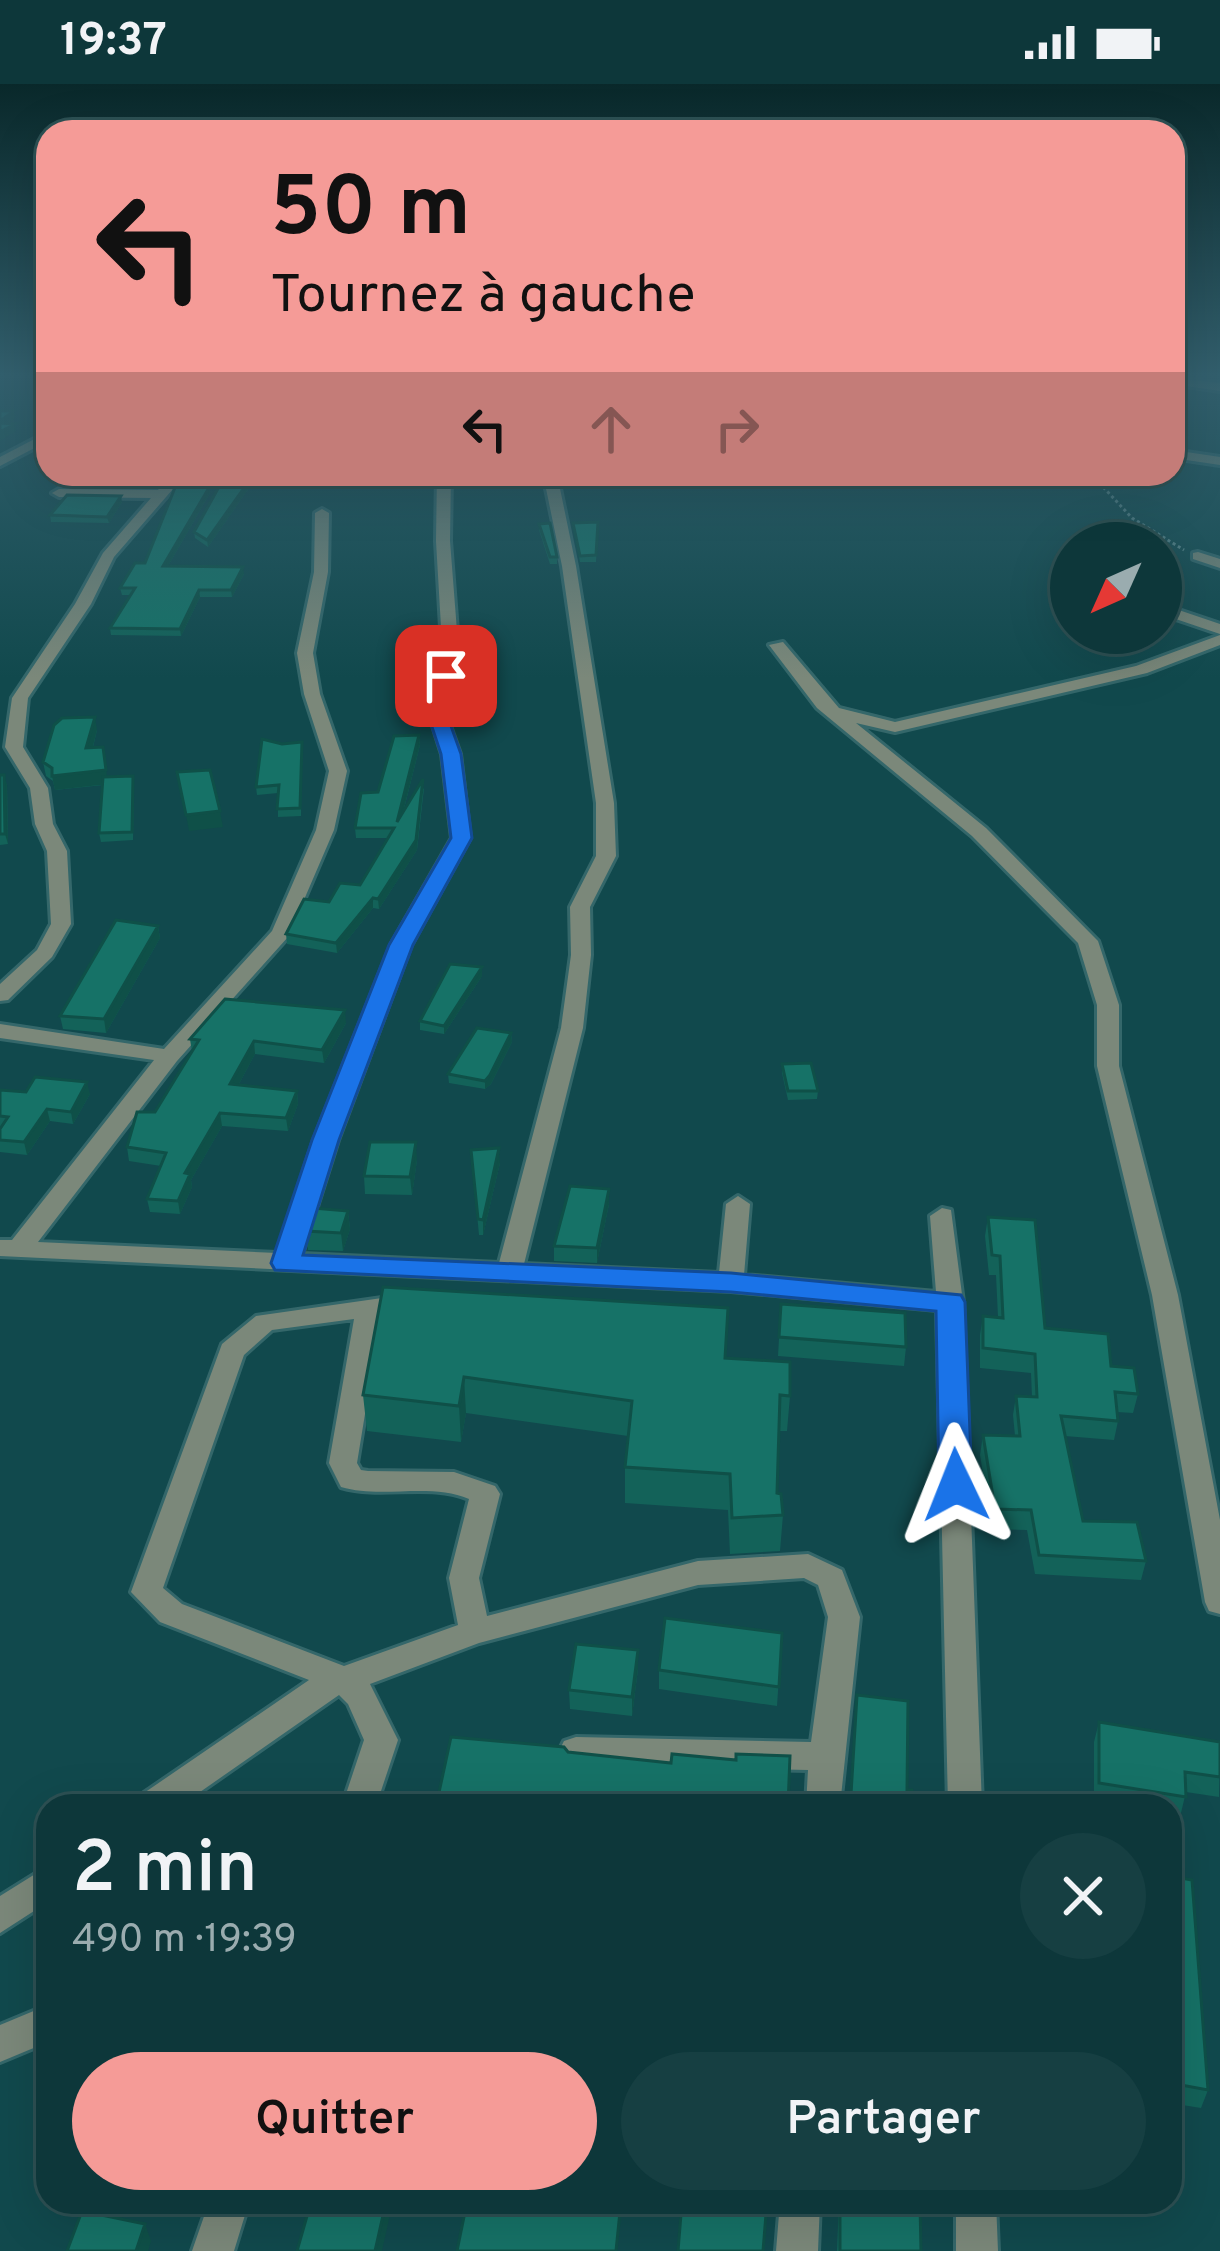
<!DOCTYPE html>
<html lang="fr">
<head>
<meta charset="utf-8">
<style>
  body { margin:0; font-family:Overpass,sans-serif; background:#163f42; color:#f1f3f6; height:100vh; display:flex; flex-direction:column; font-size:45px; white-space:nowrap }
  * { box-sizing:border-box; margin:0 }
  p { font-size:39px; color:#9aacaf }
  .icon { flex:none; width:66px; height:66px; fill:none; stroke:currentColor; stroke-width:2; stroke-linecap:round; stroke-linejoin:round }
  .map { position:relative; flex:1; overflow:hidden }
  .panel { position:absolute; left:36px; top:1710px; width:1146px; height:420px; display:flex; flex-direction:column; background:#0d373a; border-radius:36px; box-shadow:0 12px 48px #0002,0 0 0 3px #2d5154 }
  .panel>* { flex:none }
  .guide { position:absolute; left:36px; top:36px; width:1149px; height:366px; border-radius:36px; box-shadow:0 12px 48px #0002,0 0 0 3px #2d5154; background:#f59b97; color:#111; overflow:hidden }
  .needle { width:78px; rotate:225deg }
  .fabs { position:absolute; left:1050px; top:438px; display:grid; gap:24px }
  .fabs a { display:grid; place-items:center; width:132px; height:132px; border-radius:50%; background:#0d373a; box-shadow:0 12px 48px #0002,0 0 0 3px #2d5154; font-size:60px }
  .pin { position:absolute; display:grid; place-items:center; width:102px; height:102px; color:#fff; margin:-51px; border-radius:24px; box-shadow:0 6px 18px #0006 }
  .me { position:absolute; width:132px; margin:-66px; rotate:358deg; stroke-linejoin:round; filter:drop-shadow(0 0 9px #0008) }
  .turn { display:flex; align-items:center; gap:42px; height:252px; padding:0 36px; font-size:54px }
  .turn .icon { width:156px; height:156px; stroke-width:2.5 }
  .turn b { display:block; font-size:84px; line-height:102px }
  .lanes { display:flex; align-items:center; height:114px; padding:0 36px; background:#0003; justify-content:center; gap:60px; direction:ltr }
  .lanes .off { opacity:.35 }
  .round { display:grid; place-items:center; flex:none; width:126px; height:126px; border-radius:63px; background:#163f42 }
  .overview { display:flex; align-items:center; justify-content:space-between; height:204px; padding:0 36px }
  h1 { font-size:72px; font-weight:600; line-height:90px }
  .primary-button { display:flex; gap:24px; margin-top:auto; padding:24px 36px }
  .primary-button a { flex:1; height:138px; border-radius:72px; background:#f59b97; color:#111; font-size:48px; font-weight:600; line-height:138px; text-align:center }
  .primary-button a+a { background:#163f42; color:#f1f3f6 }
  .status { display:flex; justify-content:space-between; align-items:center; height:84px; padding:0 60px; background:#0d373a; direction:ltr }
  .status svg { height:33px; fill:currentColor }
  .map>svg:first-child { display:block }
</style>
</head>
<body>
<div class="status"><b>19:37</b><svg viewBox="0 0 49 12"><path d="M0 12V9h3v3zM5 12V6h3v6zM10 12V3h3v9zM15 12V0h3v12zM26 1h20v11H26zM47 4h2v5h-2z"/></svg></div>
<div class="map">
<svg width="1220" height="2167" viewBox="0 0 1220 2167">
  <rect width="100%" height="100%" fill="#11494d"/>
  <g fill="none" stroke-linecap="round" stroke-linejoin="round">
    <g stroke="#34676a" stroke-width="6">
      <path id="street" d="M 1173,294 L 1220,299 L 1220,307 L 1173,300 Z
        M 48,348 L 48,357 L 0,382 L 0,373 Z
        M 1173,366 L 1220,373 L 1220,381 L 1173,374 Z
        M 172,390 L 186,390 L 114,473 L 91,520 L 28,614 L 23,663 L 48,704 L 53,740 L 67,767 L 71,840 L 52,873 L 8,916 L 0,917 L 0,900 L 37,866 L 51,840 L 47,767 L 35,740 L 30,704 L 5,663 L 12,614 L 75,520 L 103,469 L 151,414 L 59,413 L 52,409 L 59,405 L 158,406 Z
        M 437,390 L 451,390 L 450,457 L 458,560 L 455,592 L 439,611 L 460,670 L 470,754 L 411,861 L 338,1056 L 302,1170 L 499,1179 L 561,944 L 571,871 L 570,823 L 596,772 L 596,719 L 562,482 L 543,390 L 557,390 L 576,482 L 614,719 L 616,772 L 590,823 L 591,871 L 583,944 L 524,1180 L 719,1189 L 726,1120 L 738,1112 L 750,1120 L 744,1191 L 936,1208 L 930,1132 L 942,1124 L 951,1126 L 963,1218 L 982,1722 L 948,1722 L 937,1226 L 731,1207 L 0,1172 L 0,1156 L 12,1156 L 154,976 L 0,954 L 0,940 L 164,965 L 272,847 L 316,746 L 329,687 L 304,610 L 297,569 L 314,488 L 315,429 L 322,425 L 329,429 L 328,488 L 313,569 L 320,610 L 347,687 L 334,746 L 288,853 L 177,977 L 38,1158 L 277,1169 L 314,1056 L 391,861 L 452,754 L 442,670 L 423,610 L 439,591 L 442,560 L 436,457 Z
        M 1198,468 L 1220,475 L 1220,484 L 1193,475 L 1193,469 Z
        M 1161,520 L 1220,540 L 1220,550 L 1161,530 Z
        M 1220,551 L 1220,561 L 1147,589 L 895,648 L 856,639 L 986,744 L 1098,857 L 1119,921 L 1119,982 L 1178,1211 L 1220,1436 L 1220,1530 L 1209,1527 L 1205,1518 L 1152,1211 L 1097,982 L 1097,921 L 1078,859 L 972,752 L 817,624 L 769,561 L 783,558 L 839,624 L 895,638 L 1136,582 Z
        M 382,1214 L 421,1219 L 425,1225 L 421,1231 L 381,1232 L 357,1379 L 361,1386 L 368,1387 L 454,1388 L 495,1402 L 500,1410 L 479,1494 L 487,1532 L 698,1477 L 808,1470 L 842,1486 L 860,1533 L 840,1722 L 806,1722 L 808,1686 L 576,1681 L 564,1677 L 559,1667 L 564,1657 L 576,1653 L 811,1658 L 828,1533 L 818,1501 L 804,1494 L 698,1501 L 479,1559 L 370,1600 L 398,1656 L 376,1722 L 342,1722 L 364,1656 L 348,1620 L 339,1611 L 180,1722 L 136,1722 L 141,1711 L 309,1596 L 160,1538 L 131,1508 L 222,1260 L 256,1232 ZM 354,1235 L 329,1379 L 341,1403 C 382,1415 430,1398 469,1415 L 449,1494 L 458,1541 L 344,1582 L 182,1520 L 163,1504 L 244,1271 L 272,1246 Z
        M 48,1782 L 48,1818 L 0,1849 L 0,1812 Z
        M 48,1921 L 48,1958 L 0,1978 L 0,1941 Z
        M 209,2118 L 249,2118 L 234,2167 L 192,2167 Z
        M 780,2118 L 820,2118 L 818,2167 L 776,2167 Z
        M 956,2118 L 996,2118 L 998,2167 L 956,2167 Z"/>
    </g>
    <path stroke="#618c8f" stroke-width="3" stroke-dasharray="3 3" stroke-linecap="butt" d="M 1091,390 L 1132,434 L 1184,466"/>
    <use href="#street" fill="#7b887a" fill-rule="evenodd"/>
  </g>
  <path fill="#136259" d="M 88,390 L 139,390 L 132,401 L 83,401 L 82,394 Z
    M 258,391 L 208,463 L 195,454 L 194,448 Z
    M 210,402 L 210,409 L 168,482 L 244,490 L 232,513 L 200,513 L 181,552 L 111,551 L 110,544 L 130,511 L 122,511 L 120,504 L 145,479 Z
    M 122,418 L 109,439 L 51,438 L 50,431 Z
    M 598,438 L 596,478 L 580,478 L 573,439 Z
    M 539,440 L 557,473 L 557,480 L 550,480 L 539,446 Z
    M 97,646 L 93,663 L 107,693 L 134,700 L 133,756 L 101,758 L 99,749 L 103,701 L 55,706 L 53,697 L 46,692 L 43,678 Z
    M 419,651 L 420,661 L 403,729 L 424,704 L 417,766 L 379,825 L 373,824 L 337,869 L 287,860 L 286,850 L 329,818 L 360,801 L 388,754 L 356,754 L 355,744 Z
    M 302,658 L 301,732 L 278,733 L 278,709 L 257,711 L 256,703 L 282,660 Z
    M 0,691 L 7,701 L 8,760 L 0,761 Z
    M 158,842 L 160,854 L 106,949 L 63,945 L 60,932 Z
    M 482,892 L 444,950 L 420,946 L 420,937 Z
    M 346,939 L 324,979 L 255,970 L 239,1000 L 297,1007 L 298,1020 L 288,1047 L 222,1042 L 191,1096 L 192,1103 L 180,1130 L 150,1128 L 147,1115 L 161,1082 L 129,1077 L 127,1063 L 155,1028 L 192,968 L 190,955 Z
    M 511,949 L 512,958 L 491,1000 L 485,1005 L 449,999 L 448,990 Z
    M 782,980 L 818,1007 L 817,1015 L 788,1016 L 782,989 Z
    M 0,1006 L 26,1008 L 90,1010 L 73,1040 L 50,1037 L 27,1071 L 0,1068 Z
    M 471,1066 L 500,1079 L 483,1151 L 479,1151 Z
    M 417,1076 L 412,1111 L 365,1110 L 364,1092 Z
    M 609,1120 L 597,1179 L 554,1177 L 554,1162 Z
    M 348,1127 L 350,1145 L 343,1167 L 308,1166 L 306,1147 Z
    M 988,1133 L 1045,1244 L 1111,1282 L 1138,1310 L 1133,1329 L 1117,1328 L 1118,1337 L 1114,1356 L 1065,1352 L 1083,1437 L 1146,1477 L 1141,1496 L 1035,1490 L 1027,1446 L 992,1445 L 980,1371 L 983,1351 L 1015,1352 L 1013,1331 L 1016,1312 L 1032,1313 L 1031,1289 L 980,1284 L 980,1251 L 983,1232 L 998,1233 L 996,1191 L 989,1191 L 985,1152 Z
    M 383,1203 L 725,1274 L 790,1312 L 787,1347 L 779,1347 L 777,1409 L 783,1431 L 780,1467 L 730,1470 L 728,1426 L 625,1419 L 625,1383 L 628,1352 L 466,1329 L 461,1358 L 367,1347 L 363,1311 Z
    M 781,1220 L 906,1263 L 904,1282 L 778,1272 Z
    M 782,1549 L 777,1622 L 659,1605 L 659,1586 Z
    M 638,1585 L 632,1632 L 570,1625 L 569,1606 Z
    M 857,1611 L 907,1706 L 914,1722 L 849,1722 Z
    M 1099,1638 L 1220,1658 L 1219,1713 L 1186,1708 L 1180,1733 L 1170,1731 L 1170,1722 L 1119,1722 L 1094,1718 L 1094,1658 Z
    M 568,1668 L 788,1722 L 439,1722 L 438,1713 Z
    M 1170,1792 L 1208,2006 L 1201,2024 L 1170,2019 Z
    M 839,2118 L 921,2118 L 921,2167 L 837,2167 Z"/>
  <path fill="#0f5048" d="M 14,327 L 16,334 L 0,345 L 0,337 Z
    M 15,340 L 16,347 L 0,357 L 0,348 Z
    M 254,390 L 258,391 L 208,463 L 207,456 Z
    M 210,402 L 210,409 L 164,489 L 163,482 Z
    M 121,412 L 122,418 L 109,439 L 107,433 Z
    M 243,483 L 244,490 L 232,513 L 231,506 Z
    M 199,506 L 200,513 L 181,552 L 180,545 Z
    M 95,633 L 97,646 L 89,678 L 86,664 Z
    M 419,651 L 420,661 L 398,748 L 397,738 Z
    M 103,663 L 108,700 L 55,706 L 52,692 Z
    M 4,691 L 7,701 L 8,760 L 5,750 Z
    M 423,695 L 417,766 L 379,825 L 378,815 Z
    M 220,727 L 223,743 L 189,747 L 186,731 Z
    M 373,814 L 373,824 L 337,869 L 336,859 Z
    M 158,842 L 160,854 L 106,949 L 104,935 Z
    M 482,883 L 482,892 L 444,950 L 444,942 Z
    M 345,926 L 346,939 L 324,979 L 322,966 Z
    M 511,949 L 512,958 L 491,1000 L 485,1005 L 485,997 Z
    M 254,957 L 255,970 L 232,1013 L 230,1000 Z
    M 87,998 L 90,1010 L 73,1040 L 71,1028 Z
    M 297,1007 L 298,1020 L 288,1047 L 286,1034 Z
    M 47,1025 L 50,1037 L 27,1071 L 24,1058 Z
    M 220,1029 L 222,1042 L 191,1096 L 192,1103 L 180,1130 L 178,1117 L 185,1089 Z
    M 416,1058 L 417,1076 L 412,1111 L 410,1093 Z
    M 499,1064 L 500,1079 L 483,1151 L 483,1136 Z
    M 609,1105 L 609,1120 L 597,1179 L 597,1164 Z
    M 348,1127 L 350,1145 L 343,1167 L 341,1149 Z
    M 464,1293 L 466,1329 L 461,1358 L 459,1322 Z
    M 638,1566 L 638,1585 L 632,1632 L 632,1613 Z
    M 386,2118 L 392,2118 L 392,2122 L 382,2167 L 375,2167 Z
    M 145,2140 L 151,2157 L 148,2167 L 136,2167 Z"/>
  <path fill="#167267" stroke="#0f5048" stroke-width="3" d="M 0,327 L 14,327 L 0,337 Z
    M 0,339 L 15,340 L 0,348 Z
    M 88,390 L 134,390 L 131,395 L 82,394 Z
    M 226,390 L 254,390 L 207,456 L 194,448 Z
    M 176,401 L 210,402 L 163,482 L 243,483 L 231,506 L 199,506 L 180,545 L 110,544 L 135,504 L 120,504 L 135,479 L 145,479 Z
    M 67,411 L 121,412 L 107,433 L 50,431 Z
    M 598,438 L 596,471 L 580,472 L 573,439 Z
    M 550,439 L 557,473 L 550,473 L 539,440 Z
    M 95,633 L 86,664 L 103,663 L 106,686 L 52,692 L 52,684 L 43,678 L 54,641 L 62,634 Z
    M 419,651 L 397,738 L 423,695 L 416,756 L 378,815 L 373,814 L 336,859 L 286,850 L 304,815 L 329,818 L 340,799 L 360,801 L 394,744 L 355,744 L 361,709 L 378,708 L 394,652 Z
    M 262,655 L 282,660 L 302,658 L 300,724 L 277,725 L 279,701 L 256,703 Z
    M 210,686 L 220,727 L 186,731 L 177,688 Z
    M 0,691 L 4,691 L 5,750 L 0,750 Z
    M 133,692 L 132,748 L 99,749 L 103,693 Z
    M 116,836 L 158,842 L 104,935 L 60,932 Z
    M 450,880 L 482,883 L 444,942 L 420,937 Z
    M 225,915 L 345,926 L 322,966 L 254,957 L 230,1000 L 297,1007 L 286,1034 L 220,1029 L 185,1089 L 190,1090 L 178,1117 L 147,1115 L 166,1069 L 127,1063 L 137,1028 L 155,1028 L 199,956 L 190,955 Z
    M 477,944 L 511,949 L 490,991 L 485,997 L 448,990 Z
    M 811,979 L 818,1007 L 788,1007 L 782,980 Z
    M 35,993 L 87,998 L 71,1028 L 47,1025 L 24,1058 L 0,1056 L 0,1045 L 8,1033 L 0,1032 L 0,1006 L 26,1008 Z
    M 370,1058 L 416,1058 L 410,1093 L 364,1092 Z
    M 499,1064 L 483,1136 L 478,1135 L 471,1066 Z
    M 570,1102 L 609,1105 L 597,1164 L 554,1162 Z
    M 313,1124 L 348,1127 L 341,1149 L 306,1147 Z
    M 988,1133 L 1035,1136 L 1045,1244 L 1108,1250 L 1111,1282 L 1134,1284 L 1138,1310 L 1115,1308 L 1118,1337 L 1061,1332 L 1083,1437 L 1137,1438 L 1146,1477 L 1039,1471 L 1031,1426 L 995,1425 L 983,1351 L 1020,1352 L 1016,1312 L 1037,1313 L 1035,1270 L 983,1264 L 983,1232 L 1003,1234 L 1000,1172 L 992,1171 Z
    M 383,1203 L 728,1224 L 725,1274 L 790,1278 L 790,1312 L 780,1311 L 777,1409 L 781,1410 L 783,1431 L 732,1434 L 730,1390 L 625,1383 L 632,1317 L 464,1293 L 459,1322 L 363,1311 Z
    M 781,1220 L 905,1229 L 906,1263 L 779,1253 Z
    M 665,1534 L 782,1549 L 779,1603 L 659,1586 Z
    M 576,1560 L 638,1566 L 632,1613 L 569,1606 Z
    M 857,1611 L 908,1617 L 907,1706 L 912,1706 L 914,1722 L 852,1722 L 851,1710 Z
    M 1099,1638 L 1220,1658 L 1220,1693 L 1185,1688 L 1186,1713 L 1099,1699 Z
    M 451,1653 L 564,1663 L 568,1668 L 671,1679 L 672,1670 L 736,1676 L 736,1670 L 790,1672 L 788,1722 L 447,1722 L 449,1714 L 438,1713 Z
    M 1170,1792 L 1192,1796 L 1208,2006 L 1170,1999 Z
    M 311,2118 L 386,2118 L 375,2167 L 297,2167 Z
    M 467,2118 L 621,2118 L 616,2167 L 457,2167 Z
    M 682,2118 L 767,2118 L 763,2167 L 678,2167 Z
    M 840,2118 L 920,2118 L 921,2167 L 840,2167 Z
    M 82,2127 L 145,2140 L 136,2167 L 67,2167 Z"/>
  <linearGradient id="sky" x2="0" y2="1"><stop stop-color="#09282a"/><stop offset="0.49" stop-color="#325f6d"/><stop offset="1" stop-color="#325f6d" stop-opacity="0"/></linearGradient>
  <rect width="1220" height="594" fill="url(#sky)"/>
  <path fill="#1a73e8" stroke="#114b97" stroke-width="3" d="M 440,588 L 456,592 L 440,611 L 461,670 L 472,754 L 413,861 L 339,1056 L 303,1171 L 731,1189 L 961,1211 L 965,1218 L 972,1401 L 967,1410 L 944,1410 L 939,1401 L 936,1227 L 731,1208 L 275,1186 L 271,1179 L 312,1056 L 389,861 L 451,754 L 441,670 L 421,610 Z"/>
</svg>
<div class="fabs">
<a><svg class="needle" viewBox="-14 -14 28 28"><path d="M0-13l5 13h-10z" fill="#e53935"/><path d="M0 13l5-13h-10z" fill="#9aacaf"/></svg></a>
</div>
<div class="pin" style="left:446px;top:592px;background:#d93025"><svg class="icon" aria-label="arrive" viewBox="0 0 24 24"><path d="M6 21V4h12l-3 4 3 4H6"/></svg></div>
<svg class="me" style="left:956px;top:1401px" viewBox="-20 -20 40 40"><path d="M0-17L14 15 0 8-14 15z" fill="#1a73e8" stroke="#fff" stroke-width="4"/></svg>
<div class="guide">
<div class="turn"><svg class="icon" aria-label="left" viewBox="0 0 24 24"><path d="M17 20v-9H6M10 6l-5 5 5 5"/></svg><div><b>50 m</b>Tournez à gauche</div></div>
<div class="lanes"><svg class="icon" aria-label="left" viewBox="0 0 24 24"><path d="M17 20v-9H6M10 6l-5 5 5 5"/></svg><svg class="icon off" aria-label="ahead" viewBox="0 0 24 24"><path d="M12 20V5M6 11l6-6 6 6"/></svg><svg class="icon off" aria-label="right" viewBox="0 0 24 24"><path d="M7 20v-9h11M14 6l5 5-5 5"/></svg></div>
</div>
<section class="panel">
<div class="overview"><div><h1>2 min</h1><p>490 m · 19:39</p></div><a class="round"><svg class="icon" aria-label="close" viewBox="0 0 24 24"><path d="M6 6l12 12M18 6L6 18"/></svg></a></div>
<div class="primary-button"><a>Quitter</a><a>Partager</a></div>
</section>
</div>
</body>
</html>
